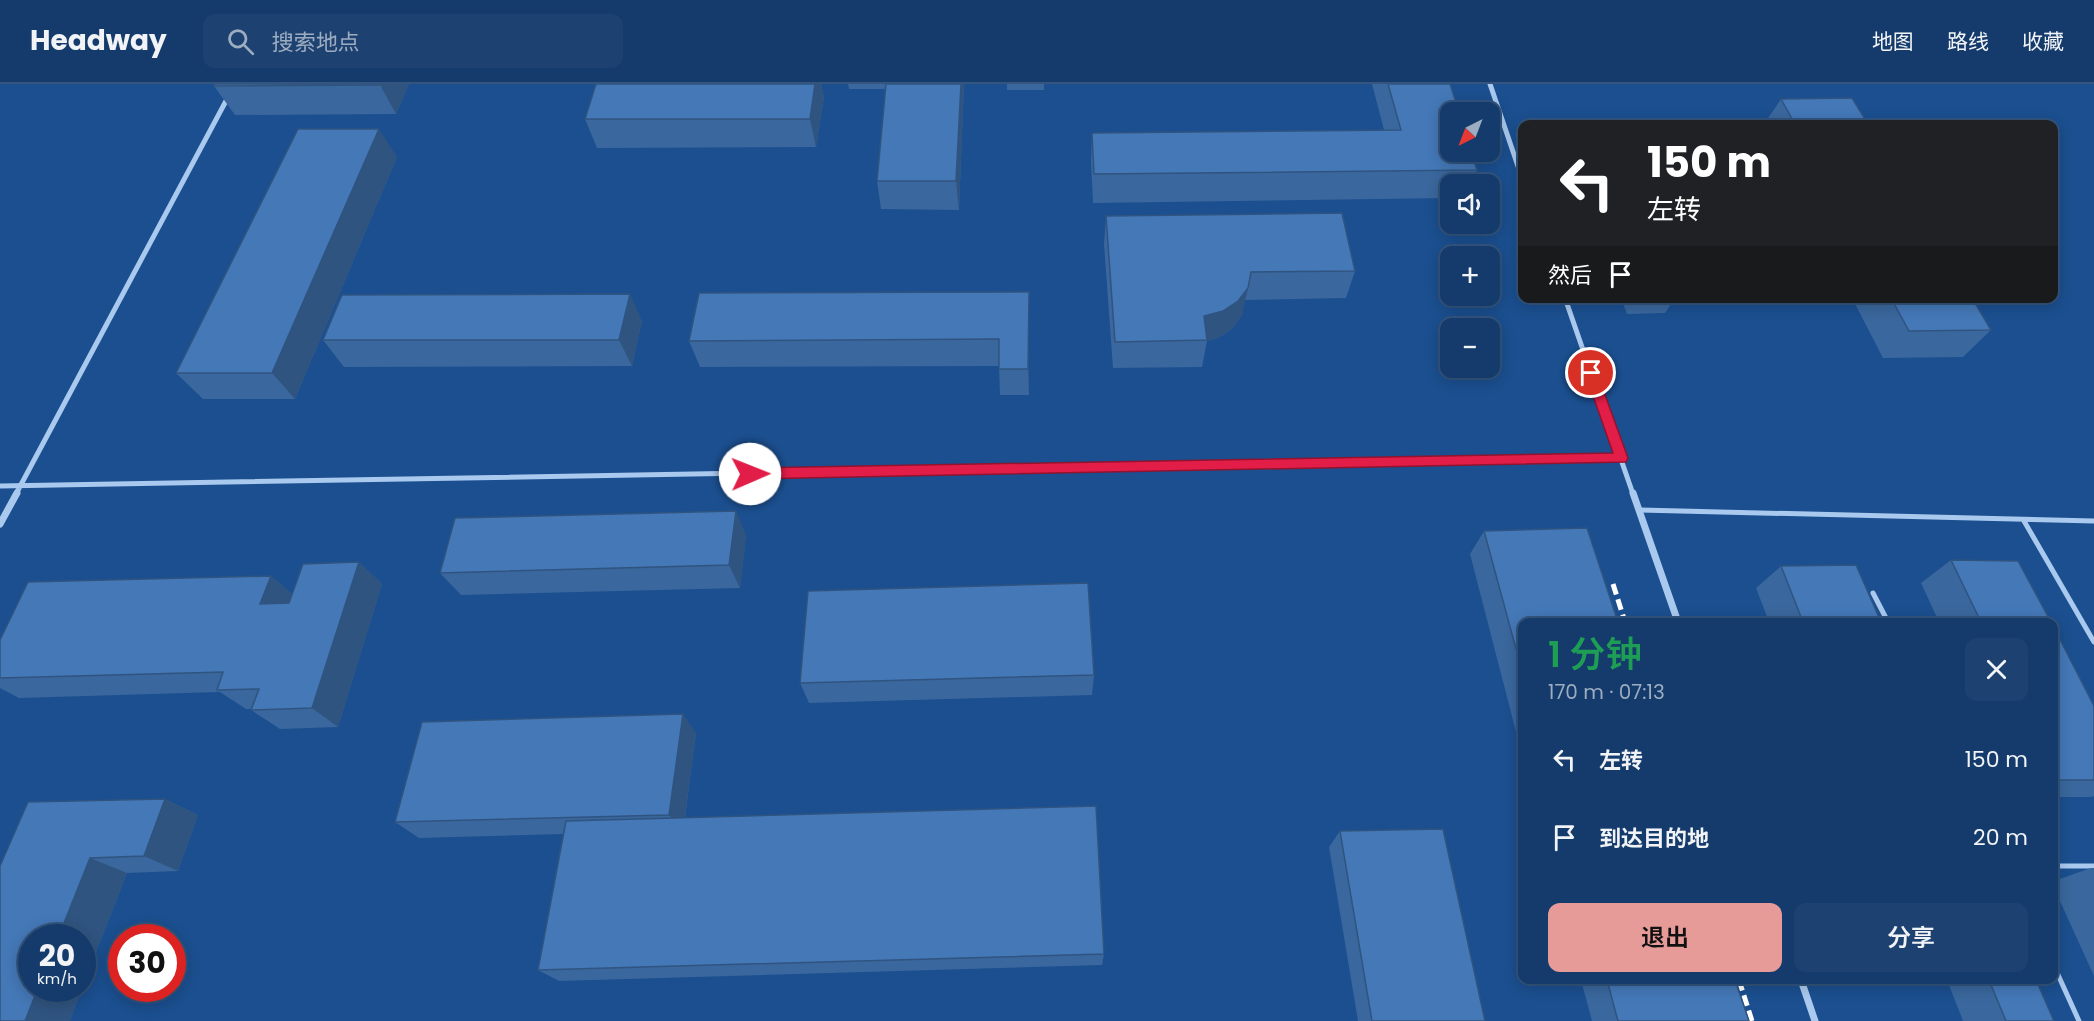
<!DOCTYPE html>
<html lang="zh">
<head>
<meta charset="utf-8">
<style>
  body { margin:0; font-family:Poppins,"Noto Sans SC",sans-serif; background:#1d4271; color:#f1f3f6; height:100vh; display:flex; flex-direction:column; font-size:22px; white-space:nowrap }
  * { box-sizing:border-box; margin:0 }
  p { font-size:20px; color:#9dadc1 }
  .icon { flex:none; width:33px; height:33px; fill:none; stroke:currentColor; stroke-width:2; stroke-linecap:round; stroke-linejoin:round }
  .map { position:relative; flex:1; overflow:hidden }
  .sheet { position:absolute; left:1518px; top:534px; width:540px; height:366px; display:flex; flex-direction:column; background:#143b6b; border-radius:12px; box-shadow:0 3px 15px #0003,0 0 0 2px #33557e }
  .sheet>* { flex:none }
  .top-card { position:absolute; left:1518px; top:36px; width:540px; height:183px; border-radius:12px; box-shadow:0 3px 15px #0003,0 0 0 2px #33557e; background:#202124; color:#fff; overflow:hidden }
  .needle { width:39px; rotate:222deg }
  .tools { position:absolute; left:1440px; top:18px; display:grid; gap:12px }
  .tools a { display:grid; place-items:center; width:60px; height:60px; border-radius:12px; background:#143b6b; box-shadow:0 3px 15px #0003,0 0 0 2px #33557e; font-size:30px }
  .speed { position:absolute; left:18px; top:840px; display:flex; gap:12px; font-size:30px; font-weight:700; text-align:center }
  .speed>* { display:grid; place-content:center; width:78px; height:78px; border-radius:50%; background:#143b6b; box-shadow:0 3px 15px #0003,0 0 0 2px #33557e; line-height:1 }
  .speed small { font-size:15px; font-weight:400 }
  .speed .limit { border:9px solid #d22; background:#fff; color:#111 }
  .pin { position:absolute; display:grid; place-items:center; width:51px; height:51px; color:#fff; margin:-26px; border:3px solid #fff; border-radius:50%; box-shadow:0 2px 6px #0007 }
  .me { position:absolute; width:66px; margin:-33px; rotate:89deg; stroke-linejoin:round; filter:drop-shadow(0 0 4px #0008) }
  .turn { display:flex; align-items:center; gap:21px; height:126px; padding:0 30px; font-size:27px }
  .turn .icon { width:78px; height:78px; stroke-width:2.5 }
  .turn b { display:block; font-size:42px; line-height:51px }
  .then { display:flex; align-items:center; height:57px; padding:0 30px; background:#0003; gap:12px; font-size:22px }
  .round { display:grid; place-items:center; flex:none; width:63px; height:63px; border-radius:12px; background:#1d4271 }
  .overview { display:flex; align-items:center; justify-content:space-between; height:102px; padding:0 30px }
  h1 { font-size:36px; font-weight:600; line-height:45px; color:#1e9e55 }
  .action { display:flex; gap:12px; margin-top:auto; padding:12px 30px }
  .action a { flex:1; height:69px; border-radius:12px; background:#e69b98; color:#111; font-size:24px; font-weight:600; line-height:69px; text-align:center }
  .action a+a { background:#1d4271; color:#f1f3f6 }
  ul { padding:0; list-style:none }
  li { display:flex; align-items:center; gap:18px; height:78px; padding:0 30px }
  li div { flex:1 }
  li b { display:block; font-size:22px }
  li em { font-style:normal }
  header { display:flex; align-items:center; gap:36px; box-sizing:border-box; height:84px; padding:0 30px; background:#143b6b; border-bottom:2px solid #33557e }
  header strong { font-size:28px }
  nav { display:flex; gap:33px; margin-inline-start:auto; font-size:21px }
  .search { width:420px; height:54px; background:#1d4271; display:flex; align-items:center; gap:15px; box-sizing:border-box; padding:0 21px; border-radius:12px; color:#9dadc1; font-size:22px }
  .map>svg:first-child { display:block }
</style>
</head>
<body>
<header>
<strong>Headway</strong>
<div class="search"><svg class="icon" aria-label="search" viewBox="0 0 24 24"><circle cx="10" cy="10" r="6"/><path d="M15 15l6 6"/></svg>搜索地点</div>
<nav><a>地图</a><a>路线</a><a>收藏</a></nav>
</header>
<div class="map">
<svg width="2094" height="937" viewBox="0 0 2094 937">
  <rect width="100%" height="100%" fill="#1b4f8f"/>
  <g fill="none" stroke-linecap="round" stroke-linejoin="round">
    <path stroke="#a9c9ee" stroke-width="5" d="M 1640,426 L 2094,437
      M 2024,437 L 2094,558
      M 1873,509 L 1888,538
      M 2054,782 L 2094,782
      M 2054,882 L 2079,937"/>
    <path stroke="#a9c9ee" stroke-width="5" d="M 1490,0 L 1522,94
      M 1565,214 L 1633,410
      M 0,402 L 1621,374
      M 16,410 L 235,0"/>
    <path stroke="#a9c9ee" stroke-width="7" d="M 1633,409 L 1678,538
      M 0,440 L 17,409
      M 1801,896 L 1815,937"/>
    <path stroke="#fff" stroke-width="5" stroke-dasharray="11 5" stroke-linecap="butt" d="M 1613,500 L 1625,538
      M 1739,896 L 1752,937"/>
  </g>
  <path fill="#3a679d" d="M 409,0 L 396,30 L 235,31 L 214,2 Z
    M 596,0 L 821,0 L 824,13 L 816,63 L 597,64 L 585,35 Z
    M 848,0 L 964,0 L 959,126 L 881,125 L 877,97 L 886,5 L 849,5 Z
    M 1007,0 L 1044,0 L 1044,6 L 1007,6 Z
    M 1372,0 L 1450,0 L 1477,86 L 1471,100 L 1450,100 L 1450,114 L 1093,119 L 1091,78 L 1092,49 L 1384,46 Z
    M 1781,15 L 1868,40 L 1764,40 Z
    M 397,73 L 295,315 L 203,315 L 176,289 Z
    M 1106,132 L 1355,187 L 1346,214 L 1245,216 L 1242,231 L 1233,244 L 1218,254 L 1207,257 L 1202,283 L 1113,284 L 1104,160 Z
    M 1029,208 L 1029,311 L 1000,311 L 999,282 L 700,283 L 689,257 Z
    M 1621,214 L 1675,214 L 1665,229 L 1627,230 Z
    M 1852,214 L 1972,214 L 1991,246 L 1963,273 L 1883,274 Z
    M 642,237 L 632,282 L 344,283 L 323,256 Z
    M 1484,447 L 1522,538 L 1522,671 L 1470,470 Z
    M 746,451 L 740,504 L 461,511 L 440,489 Z
    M 1951,476 L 2051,538 L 1939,538 L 1921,499 Z
    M 359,478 L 382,500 L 338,643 L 280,645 L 251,626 L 252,625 L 246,625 L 220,608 L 19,614 L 0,604 L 0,556 L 271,492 L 292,510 Z
    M 1781,482 L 1881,538 L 1769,538 L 1756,504 Z
    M 2054,544 L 2094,622 L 2094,712 L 2092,713 L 2054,713 Z
    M 1094,591 L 1092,611 L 809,619 L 800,599 Z
    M 696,649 L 685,733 L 1104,870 L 1102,881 L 559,897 L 538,886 L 563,750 L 419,754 L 395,738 Z
    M 165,715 L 198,731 L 178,787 L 127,789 L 82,904 L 82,854 L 32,904 L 82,904 L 70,937 L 0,937 L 0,782 Z
    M 1340,747 L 1485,937 L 1358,937 L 1329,763 Z
    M 2091,784 L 2094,784 L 2094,892 L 2054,804 L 2054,797 Z
    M 1581,896 L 1735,896 L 1749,937 L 1592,937 Z
    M 1947,896 L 2036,896 L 2054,937 L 1963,937 Z"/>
  <path fill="#305480" d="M 380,0 L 409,0 L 396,30 L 380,1 Z
    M 815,0 L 821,0 L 824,13 L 816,63 L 810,35 Z
    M 961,0 L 964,0 L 959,126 L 956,97 Z
    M 379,45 L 397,73 L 295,315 L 272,289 Z
    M 1248,204 L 1242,231 L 1233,244 L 1218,254 L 1207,257 L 1204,232 Z
    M 1029,208 L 1029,311 L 1028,285 Z
    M 630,210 L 642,237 L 632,282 L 619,256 Z
    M 736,427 L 746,451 L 740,504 L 729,481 Z
    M 359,478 L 382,500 L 338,643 L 312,624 Z
    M 271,492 L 297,514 L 287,542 L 260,520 Z
    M 683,630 L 696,649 L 683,746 L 669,731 Z
    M 165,715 L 198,731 L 178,787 L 144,772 Z
    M 90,774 L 127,789 L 82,904 L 82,854 L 58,854 Z
    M 38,904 L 82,904 L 70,937 L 25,937 Z"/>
  <path fill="#4478b7" stroke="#305480" stroke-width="1.5" d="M 215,0 L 380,0 L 380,1 L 214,2 Z
    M 596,0 L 815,0 L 810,35 L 585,35 Z
    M 886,0 L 961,0 L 956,97 L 877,97 Z
    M 1388,0 L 1450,0 L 1459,28 L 1450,28 L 1450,68 L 1471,68 L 1477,86 L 1094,90 L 1092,49 L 1401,46 Z
    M 1852,14 L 1868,40 L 1795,40 L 1781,15 Z
    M 298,45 L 379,45 L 272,289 L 176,289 Z
    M 1342,129 L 1355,187 L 1251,188 L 1248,204 L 1238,217 L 1223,227 L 1204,232 L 1207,256 L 1115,258 L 1106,132 Z
    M 1029,208 L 1028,285 L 999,285 L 999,255 L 689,257 L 699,209 Z
    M 630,210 L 619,256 L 323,256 L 342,211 Z
    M 1891,214 L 1972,214 L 1991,246 L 1909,247 Z
    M 736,427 L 729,481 L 440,489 L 455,434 Z
    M 1587,444 L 1618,538 L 1522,538 L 1522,587 L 1484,447 Z
    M 1951,476 L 2018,477 L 2051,538 L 1981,538 Z
    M 359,478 L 312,624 L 251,626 L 259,605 L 217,606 L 223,588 L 0,594 L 0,556 L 28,498 L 271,492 L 260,520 L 289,519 L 303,480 Z
    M 1856,481 L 1881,538 L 1803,538 L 1781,482 Z
    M 1088,499 L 1094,591 L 800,599 L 808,507 Z
    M 2054,544 L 2094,622 L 2094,696 L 2057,696 L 2054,688 Z
    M 683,630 L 669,731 L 395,738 L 422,638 Z
    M 165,715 L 144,772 L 90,774 L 58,854 L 32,854 L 32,904 L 38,904 L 25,937 L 0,937 L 0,782 L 28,718 Z
    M 1096,722 L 1104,870 L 538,886 L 566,737 Z
    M 1443,745 L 1485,937 L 1372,937 L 1340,747 Z
    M 1607,896 L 1735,896 L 1749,937 L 1618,937 Z
    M 1989,896 L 2036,896 L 2054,937 L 2006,937 Z"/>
  <path fill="#e11d48" stroke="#92132f" stroke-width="1.5" d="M 1591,284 L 1597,289 L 1628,374 L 1626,378 L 750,395 L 744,390 L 750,384 L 1613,369 L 1585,289 Z"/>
</svg>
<div class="tools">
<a><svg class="needle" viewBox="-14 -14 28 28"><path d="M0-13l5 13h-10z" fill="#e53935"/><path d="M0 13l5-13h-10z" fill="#9dadc1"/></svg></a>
<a><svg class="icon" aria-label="sound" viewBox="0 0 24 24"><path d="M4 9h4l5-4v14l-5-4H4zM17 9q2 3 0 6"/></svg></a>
<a>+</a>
<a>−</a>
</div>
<div class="speed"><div>20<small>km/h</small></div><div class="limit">30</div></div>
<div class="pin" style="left:1591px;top:289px;background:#d93025"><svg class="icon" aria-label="arrive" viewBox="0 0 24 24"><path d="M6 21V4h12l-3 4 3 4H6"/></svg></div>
<svg class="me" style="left:750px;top:390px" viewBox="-20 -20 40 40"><circle r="19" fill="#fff"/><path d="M0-13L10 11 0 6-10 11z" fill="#e11d48"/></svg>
<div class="top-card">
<div class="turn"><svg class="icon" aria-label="left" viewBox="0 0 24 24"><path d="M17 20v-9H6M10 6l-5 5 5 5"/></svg><div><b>150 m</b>左转</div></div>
<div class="then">然后<svg class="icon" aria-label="arrive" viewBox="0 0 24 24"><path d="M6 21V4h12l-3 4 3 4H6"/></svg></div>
</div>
<section class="sheet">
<div class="overview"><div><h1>1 分钟</h1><p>170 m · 07:13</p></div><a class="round"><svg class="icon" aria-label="close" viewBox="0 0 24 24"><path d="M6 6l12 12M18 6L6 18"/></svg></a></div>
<ul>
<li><svg class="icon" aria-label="left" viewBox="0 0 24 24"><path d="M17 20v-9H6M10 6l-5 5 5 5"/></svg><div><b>左转</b></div><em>150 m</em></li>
<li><svg class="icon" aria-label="arrive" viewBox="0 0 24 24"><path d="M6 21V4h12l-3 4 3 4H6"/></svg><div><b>到达目的地</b></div><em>20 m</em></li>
</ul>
<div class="action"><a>退出</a><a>分享</a></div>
</section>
</div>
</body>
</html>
